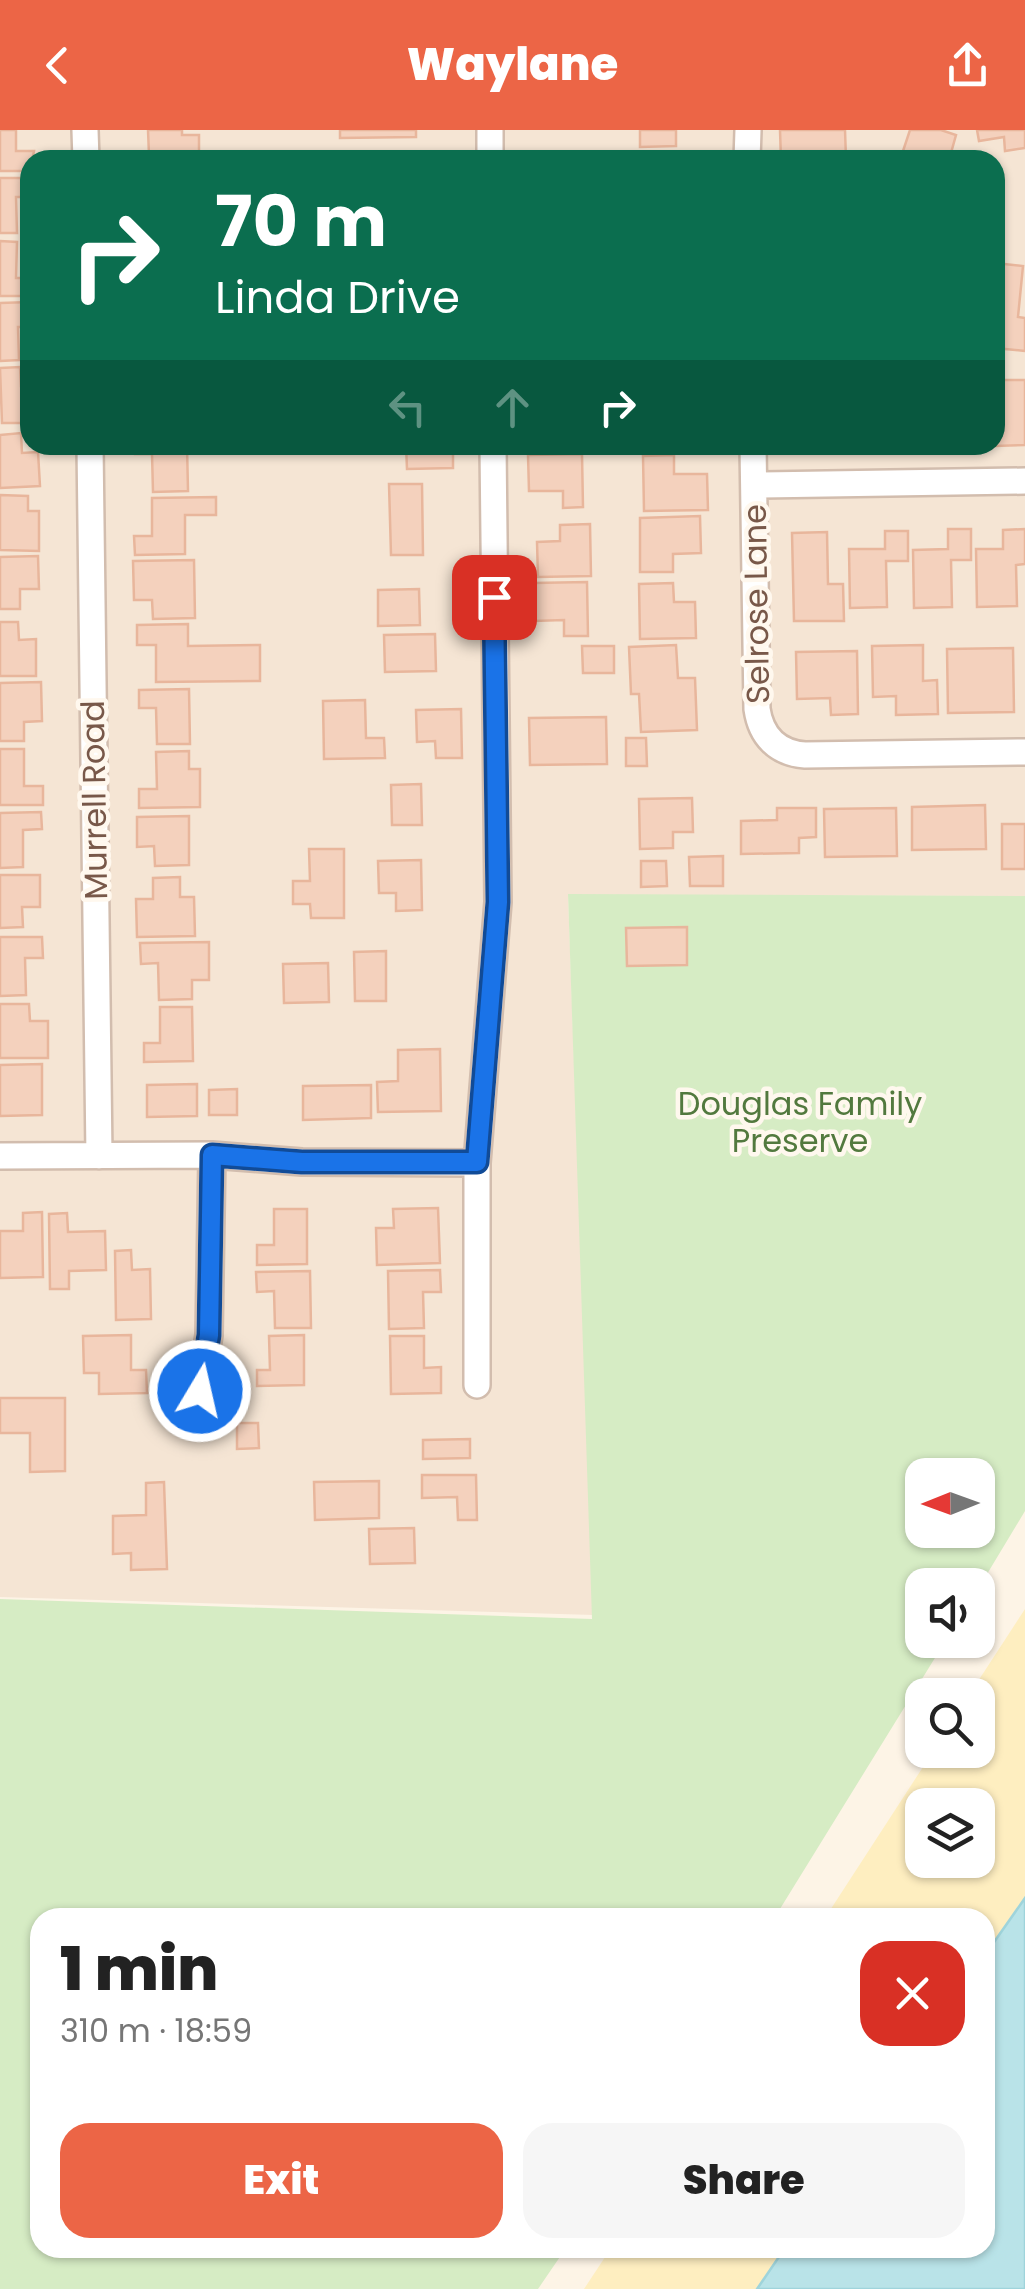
<!DOCTYPE html>
<html lang="en">
<head>
<meta charset="utf-8">
<style>
  body { margin:0; font-family:Poppins,sans-serif; background:#f6f6f6; color:#222; height:100vh; display:flex; flex-direction:column; font-size:38px; white-space:nowrap }
  * { box-sizing:border-box; margin:0 }
  p { font-size:32px; color:#767676 }
  .icon { flex:none; width:55px; height:55px; fill:none; stroke:currentColor; stroke-width:2; stroke-linecap:round; stroke-linejoin:round }
  .map { position:relative; flex:1; overflow:hidden }
  .details { position:absolute; left:30px; top:1778px; width:965px; height:350px; display:flex; flex-direction:column; background:#fff; border-radius:30px; box-shadow:0 2px 8px #0004 }
  .details>* { flex:none }
  .top-card { position:absolute; left:20px; top:20px; width:985px; height:305px; border-radius:30px; box-shadow:0 2px 8px #0004; background:#0b6e4f; color:#fff; overflow:hidden }
  .needle { width:65px; rotate:269deg }
  .controls { position:absolute; left:905px; top:1328px; display:grid; gap:20px }
  .controls a { display:grid; place-items:center; width:90px; height:90px; border-radius:20px; background:#fff; box-shadow:0 2px 8px #0004; font-size:50px }
  .pin { position:absolute; display:grid; place-items:center; width:85px; height:85px; color:#fff; margin:-42px; border-radius:20px; box-shadow:0 5px 15px #0006 }
  .me { position:absolute; width:110px; margin:-55px; rotate:9deg; stroke-linejoin:round; filter:drop-shadow(0 0 8px #0008) }
  .turn { display:flex; align-items:center; gap:35px; height:210px; padding:0 30px; font-size:45px }
  .turn .icon { width:130px; height:130px; stroke-width:2.5 }
  .turn b { display:block; font-size:70px; line-height:85px }
  .lanes { display:flex; align-items:center; height:95px; padding:0 30px; background:#0003; justify-content:center; gap:50px; direction:ltr }
  .lanes .off { opacity:.35 }
  .round { display:grid; place-items:center; flex:none; width:105px; height:105px; border-radius:30px; background:#f6f6f6 }
  .summary { display:flex; align-items:center; justify-content:space-between; height:170px; padding:0 30px }
  h1 { font-size:60px; font-weight:800; line-height:75px }
  .cta { display:flex; gap:20px; margin-top:auto; padding:20px 30px }
  .cta a { flex:1; height:115px; border-radius:30px; background:#ec6546; color:#fff; font-size:40px; font-weight:800; line-height:115px; text-align:center }
  .cta a+a { background:#f6f6f6; color:#222 }
  header { display:flex; justify-content:space-between; align-items:center; height:130px; padding:0 30px; background:#ec6546; color:#fff; font-size:45px; font-weight:800 }
  .map>svg:first-child { display:block }
</style>
</head>
<body>
<header><svg class="icon" aria-label="back" viewBox="0 0 24 24"><path d="M15 5l-7 7 7 7"/></svg>Waylane<svg class="icon" aria-label="share" viewBox="0 0 24 24"><path d="M12 15V3M7 8l5-5 5 5M5 13v7h14v-7"/></svg></header>
<div class="map">
<svg width="1025" height="2159" viewBox="0 0 1025 2159">
  <rect width="100%" height="100%" fill="#fdf4e6"/>
  <path fill="#f5e5d4" fill-rule="evenodd" d="M 0,0 L 1025,0 L 1025,766 L 568,765 L 594,1485 L 0,1467 ZM 30,30 L 995,30 L 995,315 L 30,315 Z"/>
  <path fill="#d6ecc4" fill-rule="evenodd" d="M 568,764 L 1025,766 L 1025,1381 L 978,1459 L 978,1455 L 922,1455 L 922,1510 L 946,1510 L 775,1787 L 40,1788 L 40,2118 L 566,2118 L 538,2159 L 0,2159 L 0,1469 L 592,1489 ZM 922,1345 L 978,1345 L 978,1400 L 922,1400 Z"/>
  <path fill="#feeec0" fill-rule="evenodd" d="M 1025,1479 L 1025,1768 L 985,1825 L 985,1788 L 825,1788 L 934,1620 L 978,1620 L 978,1565 L 969,1565 ZM 922,1675 L 978,1675 L 978,1730 L 922,1730 Z
    M 611,2118 L 785,2118 L 757,2159 L 584,2159 Z"/>
  <path fill="#b9e3e8" stroke="#9fd4db" stroke-width="2.5" d="M 1025,1768 L 1025,2159 L 757,2159 L 785,2118 L 985,2118 L 985,1825 Z"/>
  <path fill="#f4d1bd" stroke="#e8b69c" stroke-width="2.5" d="M 0,0 L 16,0 L 16,21 L 34,21 L 30,41 L 0,41 Z
    M 148,0 L 182,0 L 182,5 L 199,5 L 199,30 L 131,30 L 131,26 L 149,25 Z
    M 340,0 L 416,0 L 416,7 L 340,8 Z
    M 640,0 L 676,0 L 676,16 L 640,17 Z
    M 780,0 L 845,0 L 846,29 L 781,30 Z
    M 910,0 L 941,0 L 956,5 L 951,23 L 974,30 L 920,30 L 902,24 Z
    M 977,0 L 1025,0 L 1025,18 L 1005,21 L 1004,7 L 979,11 Z
    M 0,48 L 30,48 L 30,67 L 16,67 L 17,103 L 0,103 Z
    M 0,111 L 17,112 L 16,148 L 30,148 L 30,166 L 0,166 Z
    M 995,133 L 1023,136 L 1018,187 L 1025,188 L 1025,221 L 995,218 Z
    M 30,172 L 30,197 L 18,197 L 19,230 L 0,231 L 0,173 Z
    M 20,237 L 21,256 L 30,256 L 30,293 L 2,293 L 0,238 Z
    M 995,250 L 1025,250 L 1025,315 L 995,316 Z
    M 21,303 L 22,323 L 38,322 L 40,356 L 0,358 L 0,305 Z
    M 135,315 L 187,315 L 188,361 L 153,362 L 152,324 L 135,324 Z
    M 406,315 L 453,315 L 453,338 L 407,339 Z
    M 528,315 L 586,315 L 586,319 L 528,320 Z
    M 582,324 L 583,377 L 563,378 L 563,361 L 529,361 L 528,325 Z
    M 674,325 L 674,344 L 707,344 L 708,380 L 644,381 L 643,326 Z
    M 389,354 L 422,354 L 423,425 L 391,425 Z
    M 0,365 L 28,366 L 28,381 L 39,381 L 39,421 L 0,420 Z
    M 216,367 L 216,385 L 185,385 L 185,424 L 135,425 L 134,406 L 152,406 L 152,368 Z
    M 700,386 L 701,423 L 673,424 L 673,442 L 640,442 L 640,388 Z
    M 590,394 L 591,446 L 538,447 L 537,412 L 560,411 L 560,395 Z
    M 948,399 L 971,399 L 971,430 L 951,430 L 952,477 L 914,478 L 913,420 L 948,419 Z
    M 1025,399 L 1025,434 L 1016,435 L 1017,476 L 977,477 L 976,419 L 1003,419 L 1003,400 Z
    M 885,401 L 908,401 L 908,431 L 886,431 L 887,477 L 850,478 L 849,419 L 885,419 Z
    M 827,402 L 828,454 L 843,454 L 844,491 L 794,491 L 792,403 Z
    M 38,426 L 39,459 L 20,459 L 20,479 L 0,479 L 0,427 Z
    M 194,430 L 195,488 L 153,489 L 152,470 L 134,470 L 133,431 Z
    M 587,452 L 588,506 L 564,506 L 564,490 L 534,491 L 534,453 Z
    M 673,453 L 674,472 L 695,472 L 696,508 L 640,509 L 639,454 Z
    M 419,459 L 420,495 L 378,496 L 378,460 Z
    M 0,492 L 18,492 L 19,510 L 36,509 L 36,546 L 0,546 Z
    M 188,494 L 188,516 L 260,515 L 260,551 L 156,552 L 156,515 L 137,515 L 137,495 Z
    M 435,504 L 436,541 L 385,542 L 384,505 Z
    M 676,515 L 678,548 L 695,548 L 697,600 L 641,602 L 639,564 L 631,564 L 629,517 Z
    M 923,515 L 923,551 L 937,550 L 938,584 L 896,585 L 896,566 L 873,567 L 872,516 Z
    M 582,516 L 614,516 L 614,543 L 583,543 Z
    M 1013,518 L 1014,582 L 948,583 L 947,519 Z
    M 857,521 L 858,584 L 831,585 L 830,568 L 797,569 L 796,522 Z
    M 41,552 L 42,591 L 24,592 L 24,611 L 0,611 L 0,553 Z
    M 189,559 L 190,614 L 157,614 L 156,578 L 139,578 L 139,560 Z
    M 365,570 L 366,608 L 384,608 L 385,628 L 324,629 L 323,571 Z
    M 461,579 L 462,628 L 436,628 L 435,611 L 417,612 L 416,580 Z
    M 606,587 L 607,634 L 530,635 L 529,588 Z
    M 626,608 L 646,608 L 647,636 L 626,636 Z
    M 0,619 L 24,619 L 24,656 L 43,656 L 43,675 L 0,675 Z
    M 189,621 L 189,639 L 200,639 L 200,677 L 139,678 L 139,659 L 157,659 L 156,622 Z
    M 421,654 L 422,695 L 392,695 L 391,655 Z
    M 692,668 L 693,702 L 673,702 L 673,718 L 640,719 L 639,669 Z
    M 985,675 L 986,719 L 912,720 L 912,677 Z
    M 777,678 L 816,678 L 816,707 L 799,708 L 799,723 L 741,724 L 741,691 L 777,690 Z
    M 896,678 L 897,726 L 825,727 L 824,679 Z
    M 41,682 L 42,699 L 23,700 L 23,737 L 0,738 L 0,683 Z
    M 189,686 L 189,735 L 155,736 L 154,716 L 137,717 L 137,687 Z
    M 1002,694 L 1025,694 L 1025,739 L 1002,739 Z
    M 309,719 L 344,719 L 344,788 L 311,788 L 310,774 L 293,774 L 293,751 L 310,751 Z
    M 723,726 L 723,756 L 690,756 L 689,727 Z
    M 421,730 L 422,780 L 396,781 L 396,763 L 379,763 L 378,731 Z
    M 641,731 L 666,731 L 667,756 L 641,757 Z
    M 0,745 L 40,745 L 40,777 L 22,777 L 23,797 L 0,798 Z
    M 180,747 L 180,767 L 194,767 L 195,806 L 137,807 L 136,769 L 153,769 L 153,748 Z
    M 687,797 L 687,835 L 627,836 L 626,798 Z
    M 0,807 L 42,807 L 43,828 L 25,828 L 26,865 L 0,866 Z
    M 209,812 L 209,850 L 192,850 L 192,869 L 159,870 L 158,833 L 141,834 L 140,813 Z
    M 386,821 L 386,871 L 355,871 L 354,822 Z
    M 328,833 L 329,872 L 284,873 L 283,834 Z
    M 0,874 L 29,874 L 30,891 L 48,891 L 48,928 L 0,928 Z
    M 160,877 L 192,877 L 193,931 L 144,932 L 144,913 L 160,913 Z
    M 440,919 L 441,981 L 378,982 L 377,952 L 398,951 L 398,920 Z
    M 42,934 L 42,985 L 0,986 L 0,935 Z
    M 197,954 L 197,986 L 147,987 L 147,955 Z
    M 371,955 L 371,988 L 303,990 L 303,956 Z
    M 237,959 L 237,985 L 209,985 L 209,960 Z
    M 438,1078 L 440,1133 L 377,1135 L 376,1098 L 394,1098 L 393,1079 Z
    M 274,1079 L 307,1079 L 307,1134 L 257,1135 L 257,1115 L 274,1115 Z
    M 42,1082 L 43,1147 L 0,1148 L 0,1101 L 23,1101 L 23,1083 Z
    M 67,1083 L 68,1102 L 105,1101 L 106,1140 L 69,1141 L 69,1159 L 50,1159 L 49,1084 Z
    M 131,1120 L 132,1140 L 150,1139 L 151,1189 L 116,1190 L 115,1121 Z
    M 440,1140 L 441,1162 L 423,1162 L 424,1198 L 389,1199 L 388,1141 Z
    M 310,1141 L 311,1198 L 275,1198 L 274,1161 L 257,1162 L 256,1142 Z
    M 131,1205 L 131,1240 L 146,1240 L 147,1263 L 99,1264 L 99,1243 L 84,1243 L 83,1206 Z
    M 304,1205 L 304,1255 L 257,1256 L 257,1240 L 270,1240 L 269,1206 Z
    M 390,1206 L 424,1206 L 424,1238 L 441,1237 L 441,1263 L 391,1264 Z
    M 0,1268 L 65,1268 L 65,1341 L 30,1342 L 30,1303 L 0,1303 Z
    M 237,1293 L 258,1293 L 259,1318 L 237,1319 Z
    M 470,1309 L 470,1328 L 423,1329 L 423,1310 Z
    M 422,1345 L 476,1345 L 477,1390 L 458,1390 L 457,1367 L 422,1368 Z
    M 379,1351 L 379,1388 L 315,1390 L 314,1352 Z
    M 164,1352 L 167,1439 L 131,1440 L 131,1423 L 113,1424 L 113,1386 L 146,1385 L 146,1353 Z
    M 414,1398 L 415,1433 L 370,1434 L 369,1399 Z"/>
  <g fill="none" stroke-linecap="round" stroke-linejoin="round">
    <g stroke="#d2bdae" stroke-width="30">
      <path id="minor" d="M 85,0 L 86,30
        M 490,0 L 490,30
        M 747,30 L 748,0
        M 90,315 L 99,1026
        M 753,315 L 757,579 C 761,606 777,623 805,625 L 1025,622
        M 754,355 L 1025,351
        M 0,1026 L 212,1025 L 302,1032 L 477,1033
        M 477,1255 L 477,1033 L 498,772 L 493,315
        M 200,1261 L 209,1205 L 212,1025"/>
    </g>
    <use href="#minor" stroke="#fff" stroke-width="25"/>
  </g>
  <g fill="none" stroke-linecap="round" stroke-linejoin="round">
    <g stroke="#114b97" stroke-width="25">
      <path id="route" d="M 200,1261 L 209,1205 L 212,1025 L 302,1032 L 477,1032 L 498,772 L 494,467"/>
    </g>
    <use href="#route" stroke="#1a73e8" stroke-width="18"/>
  </g>
  <g text-anchor="middle" dominant-baseline="central" stroke-width="9" stroke-linejoin="round" paint-order="stroke">
    <g font-size="32" fill="#785849" stroke="#fff8ee">
      <text transform="translate(756 474) rotate(-91)">Selrose Lane</text>
      <text transform="translate(94 670) rotate(-91)">Murrell Road</text>
    </g>
    <g font-size="32" fill="#52793e" stroke="#fff8ee">
      <text x="800" y="973">Douglas Family<tspan x="800" dy="37">Preserve</tspan></text>
    </g>
  </g>
</svg>
<div class="controls">
<a><svg class="needle" viewBox="-14 -14 28 28"><path d="M0-13l5 13h-10z" fill="#e53935"/><path d="M0 13l5-13h-10z" fill="#767676"/></svg></a>
<a><svg class="icon" aria-label="sound" viewBox="0 0 24 24"><path d="M4 9h4l5-4v14l-5-4H4zM17 9q2 3 0 6"/></svg></a>
<a><svg class="icon" aria-label="search" viewBox="0 0 24 24"><circle cx="10" cy="10" r="6"/><path d="M15 15l6 6"/></svg></a>
<a><svg class="icon" aria-label="layers" viewBox="0 0 24 24"><path d="M12 4l9 5-9 5-9-5zM3 14l9 5 9-5"/></svg></a>
</div>
<div class="pin" style="left:494px;top:467px;background:#d93025"><svg class="icon" aria-label="arrive" viewBox="0 0 24 24"><path d="M6 21V4h12l-3 4 3 4H6"/></svg></div>
<svg class="me" style="left:200px;top:1261px" viewBox="-20 -20 40 40"><circle r="17" fill="#1a73e8" stroke="#fff" stroke-width="3"/><path d="M0-11L8 9 0 5-8 9z" fill="#fff"/></svg>
<div class="top-card">
<div class="turn"><svg class="icon" aria-label="right" viewBox="0 0 24 24"><path d="M7 20v-9h11M14 6l5 5-5 5"/></svg><div><b>70 m</b>Linda Drive</div></div>
<div class="lanes"><svg class="icon off" aria-label="left" viewBox="0 0 24 24"><path d="M17 20v-9H6M10 6l-5 5 5 5"/></svg><svg class="icon off" aria-label="ahead" viewBox="0 0 24 24"><path d="M12 20V5M6 11l6-6 6 6"/></svg><svg class="icon" aria-label="right" viewBox="0 0 24 24"><path d="M7 20v-9h11M14 6l5 5-5 5"/></svg></div>
</div>
<section class="details">
<div class="summary"><div><h1>1 min</h1><p>310 m · 18:59</p></div><a class="round" style="background:#d93025;color:#fff"><svg class="icon" aria-label="close" viewBox="0 0 24 24"><path d="M6 6l12 12M18 6L6 18"/></svg></a></div>
<div class="cta"><a>Exit</a><a>Share</a></div>
</section>
</div>
</body>
</html>
